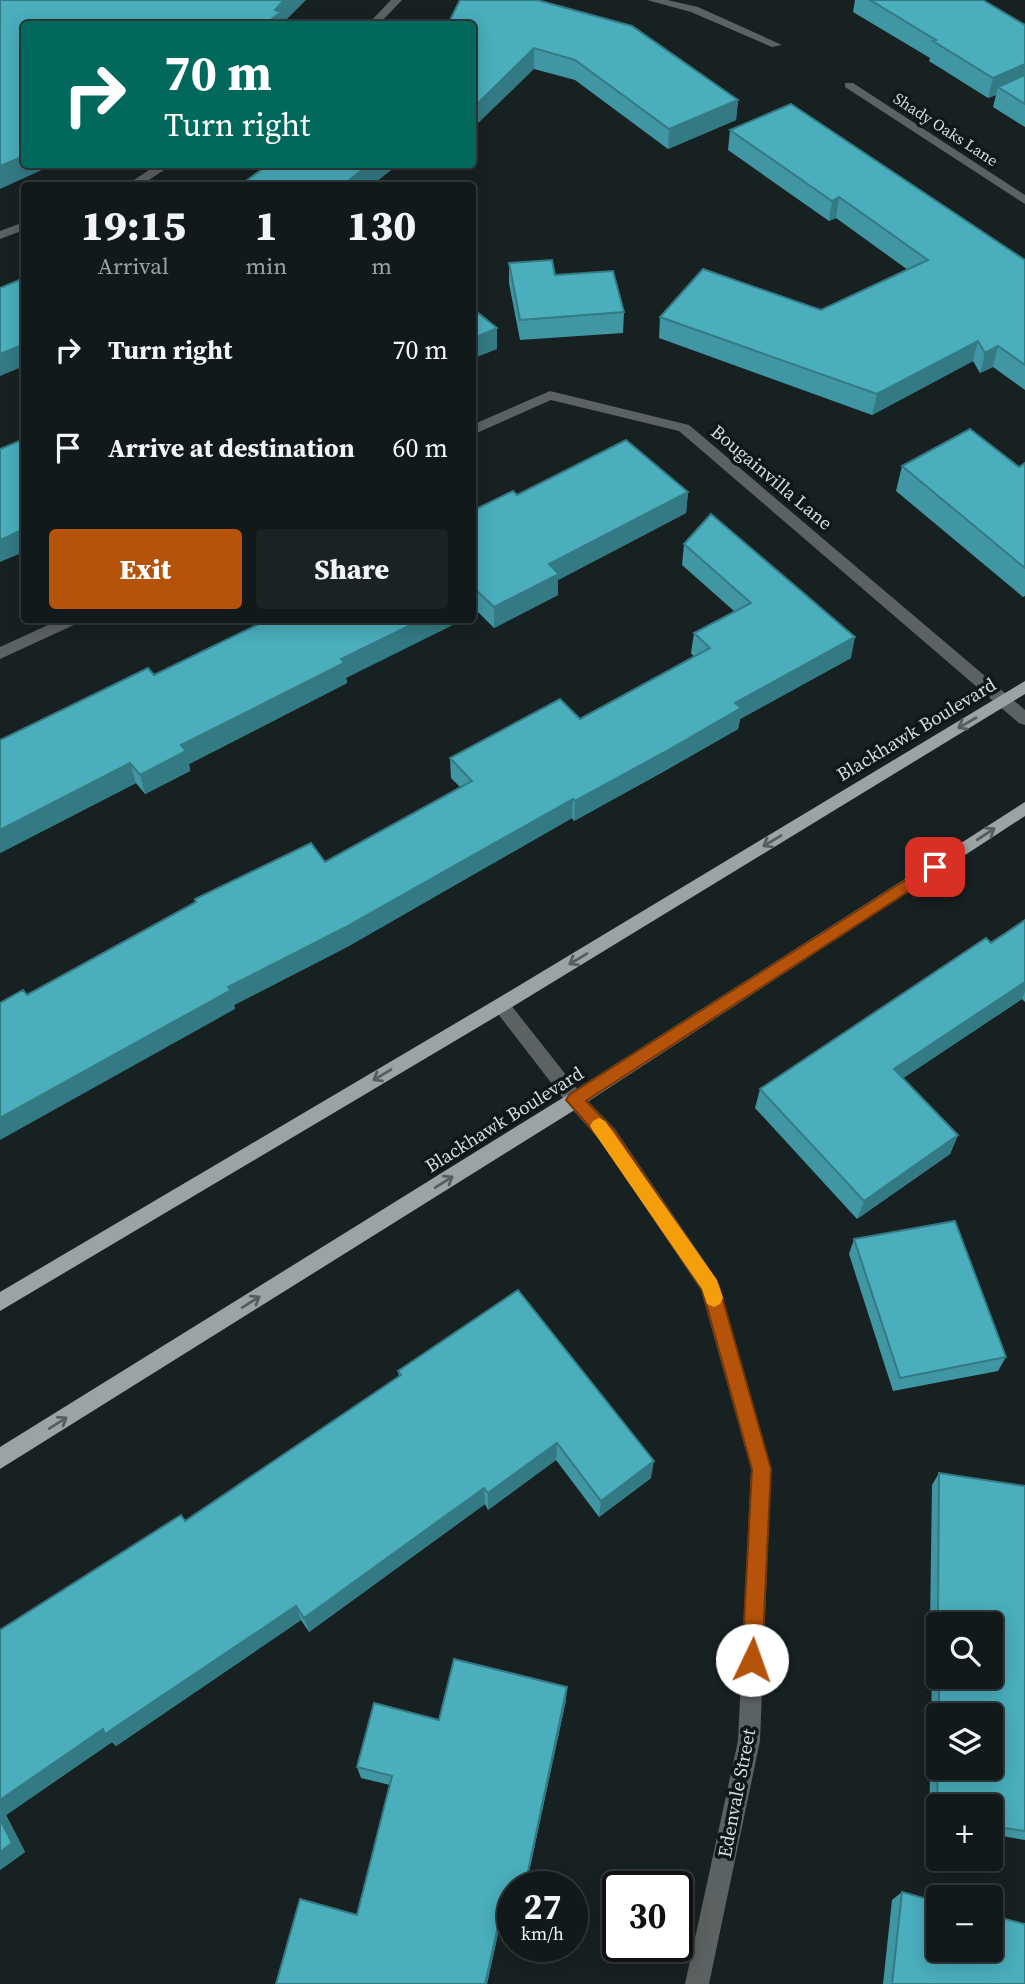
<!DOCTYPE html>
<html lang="en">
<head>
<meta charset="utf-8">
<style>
  body { margin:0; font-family:"Source Serif 4",serif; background:#1b2223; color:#f1f3f6; height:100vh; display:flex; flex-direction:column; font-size:26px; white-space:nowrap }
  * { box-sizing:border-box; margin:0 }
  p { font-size:23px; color:#9ca0a2 }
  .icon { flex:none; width:38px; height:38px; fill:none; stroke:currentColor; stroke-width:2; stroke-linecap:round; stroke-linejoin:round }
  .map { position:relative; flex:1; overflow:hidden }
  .details { position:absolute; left:21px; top:182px; width:455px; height:441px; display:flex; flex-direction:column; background:#12191a; border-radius:7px; box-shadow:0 4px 18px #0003,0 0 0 2px #313839 }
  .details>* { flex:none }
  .top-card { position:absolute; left:21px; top:21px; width:455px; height:147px; border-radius:7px; box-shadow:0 4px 18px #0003,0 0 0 2px #313839; background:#00695c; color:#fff; overflow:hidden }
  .fabs { position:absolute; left:926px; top:1612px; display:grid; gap:14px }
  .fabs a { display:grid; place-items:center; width:77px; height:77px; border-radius:7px; background:#12191a; box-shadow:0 4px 18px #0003,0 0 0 2px #313839; font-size:35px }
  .speed { position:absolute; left:497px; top:1871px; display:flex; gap:14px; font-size:35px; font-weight:700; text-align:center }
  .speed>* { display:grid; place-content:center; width:91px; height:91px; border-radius:50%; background:#12191a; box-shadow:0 4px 18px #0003,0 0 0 2px #313839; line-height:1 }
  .speed small { font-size:18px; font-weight:400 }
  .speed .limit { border:4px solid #111; border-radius:10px; background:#fff; color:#111 }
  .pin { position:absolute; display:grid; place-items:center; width:60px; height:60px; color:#fff; margin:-30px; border-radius:14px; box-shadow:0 4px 10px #0006 }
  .me { position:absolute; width:77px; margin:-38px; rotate:3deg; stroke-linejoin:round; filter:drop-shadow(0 0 5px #0008) }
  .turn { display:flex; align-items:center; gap:24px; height:147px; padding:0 28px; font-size:32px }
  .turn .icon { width:91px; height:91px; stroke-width:2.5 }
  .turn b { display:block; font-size:49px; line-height:60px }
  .eta { display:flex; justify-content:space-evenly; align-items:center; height:119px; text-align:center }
  .eta b { font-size:42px; font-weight:800; line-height:49px }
  .cta { display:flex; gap:14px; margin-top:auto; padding:14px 28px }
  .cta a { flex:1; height:80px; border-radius:7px; background:#b45309; color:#fff; font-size:28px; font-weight:800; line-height:80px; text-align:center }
  .cta a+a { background:#1b2223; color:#f1f3f6 }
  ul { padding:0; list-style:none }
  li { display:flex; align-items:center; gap:21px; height:98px; padding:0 28px }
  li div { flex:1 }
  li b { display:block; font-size:26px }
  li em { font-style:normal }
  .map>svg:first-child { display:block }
</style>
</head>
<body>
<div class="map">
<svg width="1025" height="1984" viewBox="0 0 1025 1984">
  <rect width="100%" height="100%" fill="#182122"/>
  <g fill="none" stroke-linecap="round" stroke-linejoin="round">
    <path fill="#5c6162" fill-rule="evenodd" d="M 391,0 L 402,0 L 379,24 L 368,24 Z
      M 647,0 L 667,0 L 698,7 L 782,45 L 772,47 L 691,12 Z
      M 845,83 L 853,83 L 1025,195 L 1025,204 L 845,87 Z
      M 158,164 L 173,164 L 140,186 L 125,186 Z
      M 24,222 L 24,230 L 0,239 L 0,231 Z
      M 550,391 L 689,425 L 1025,710 L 1025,725 L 1019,723 L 679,431 L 551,400 L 472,435 L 472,425 Z
      M 59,620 L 79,620 L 76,624 L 0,659 L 0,647 Z
      M 501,998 L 507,1000 L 581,1094 L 615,1129 L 717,1280 L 771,1469 L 760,1741 L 709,1984 L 685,1984 L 738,1741 L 751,1469 L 701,1290 L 601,1141 L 569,1106 L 495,1010 L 492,1005 L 495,1000 Z"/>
    <path fill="#9ba4a5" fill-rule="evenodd" d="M 1025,681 L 1025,694 L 507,1010 L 0,1311 L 0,1292 L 495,1000 Z
      M 1025,802 L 1025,816 L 581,1106 L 0,1469 L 0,1447 L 569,1094 Z"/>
  </g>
  <path fill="#4096a3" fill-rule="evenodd" d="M 855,0 L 983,0 L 1025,25 L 1025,127 L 993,107 L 996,95 L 988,98 L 929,61 L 930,58 L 853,12 Z
    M 472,24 L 738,100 L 736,120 L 668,149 L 575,80 L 534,69 Z
    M 730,130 L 1025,260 L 1025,390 L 993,367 L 980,373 L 973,361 L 872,415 L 659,338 L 660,317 L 821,310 L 908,270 L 836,218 L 829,221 L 728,150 Z
    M 509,263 L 555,275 L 624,312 L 623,333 L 520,340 L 509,283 Z
    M 1025,463 L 1025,596 L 1023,597 L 896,491 L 902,466 L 1019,467 Z
    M 688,492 L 686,513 L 558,580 L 558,595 L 494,628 L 478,612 L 472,511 L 517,495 Z
    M 684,544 L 851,658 L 740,719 L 738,729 L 661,773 L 574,821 L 572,818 L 347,947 L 234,1005 L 235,1009 L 27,995 L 195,902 L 195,899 L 325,862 L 460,787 L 451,778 L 450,758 L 580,719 L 694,657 L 691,653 L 694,633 L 734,611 L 682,565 Z
    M 154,675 L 346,678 L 347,683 L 189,764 L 190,771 L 145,794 L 136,783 L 0,853 Z
    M 1025,920 L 1025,1002 L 1022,999 L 903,1078 L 958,1135 L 950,1154 L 857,1219 L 755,1108 L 760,1089 Z
    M 854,1239 L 1006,1357 L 998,1371 L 893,1391 L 849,1254 Z
    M 398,1371 L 651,1478 L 599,1517 L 556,1460 L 488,1510 L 485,1504 L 309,1632 L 301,1620 L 116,1746 L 112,1742 L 6,1815 L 25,1852 L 0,1870 L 0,1630 L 185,1521 L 399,1377 Z
    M 939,1473 L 1025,1486 L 1025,1840 L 990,1834 L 990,1806 L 938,1806 L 938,1826 L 929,1825 L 933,1624 L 930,1623 L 932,1485 ZM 938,1624 L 990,1624 L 990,1676 L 938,1676 ZM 938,1715 L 990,1715 L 938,1768 Z
    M 566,1700 L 526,1886 L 513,1886 L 513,1923 L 501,1920 L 487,1984 L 276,1984 L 357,1915 L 390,1785 L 361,1778 L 357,1767 L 439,1720 Z
    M 902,1892 L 1025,1984 L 883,1984 L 892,1900 Z"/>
  <path fill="#347a84" d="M 284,0 L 306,0 L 282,24 L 265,24 L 275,10 Z
    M 534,48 L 534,69 L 472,129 L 472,109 Z
    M 1025,64 L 1025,82 L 998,87 L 996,95 L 988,98 L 993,78 Z
    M 738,100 L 736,120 L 668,149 L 669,129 Z
    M 24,156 L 24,164 L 55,164 L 0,189 L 0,166 Z
    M 370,164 L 399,164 L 371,186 L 348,186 L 348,181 Z
    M 839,197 L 836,218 L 829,221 L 832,201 Z
    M 497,328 L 497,349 L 472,359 L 472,339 Z
    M 978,341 L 973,361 L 872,415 L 877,394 Z
    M 22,345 L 24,352 L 24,366 L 0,376 L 0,354 Z
    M 998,346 L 993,367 L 980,373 L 985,353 Z
    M 688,492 L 686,513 L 558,580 L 558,595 L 494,628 L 494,607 L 549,564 Z
    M 24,529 L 24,552 L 0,562 L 0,540 Z
    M 477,591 L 478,612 L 472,615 L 472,594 Z
    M 421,620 L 463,620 L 346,678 L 347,683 L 189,764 L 190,771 L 145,794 L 140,775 L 181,745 L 341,659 Z
    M 855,637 L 851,658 L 740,719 L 738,729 L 574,821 L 575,801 L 735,703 Z
    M 130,763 L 136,783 L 0,853 L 0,830 Z
    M 573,799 L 572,818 L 347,947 L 234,1005 L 235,1009 L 0,1140 L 0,1118 L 228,987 Z
    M 1025,982 L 1025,991 L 1022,999 L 887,1089 L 894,1069 Z
    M 958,1135 L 950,1154 L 857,1219 L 864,1201 Z
    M 557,1443 L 556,1460 L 488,1510 L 488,1493 Z
    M 654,1461 L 651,1478 L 599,1517 L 601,1501 Z
    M 484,1488 L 485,1504 L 309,1632 L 304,1618 Z
    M 296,1606 L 301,1620 L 116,1746 L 112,1742 L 6,1815 L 25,1852 L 0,1870 L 0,1800 L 103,1729 Z
    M 567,1687 L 566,1700 L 526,1886 L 525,1886 Z
    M 501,1913 L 501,1920 L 487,1984 L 485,1984 Z"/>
  <path fill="#4aaebd" stroke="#347a84" stroke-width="2" d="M 0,0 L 284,0 L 275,10 L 281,12 L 265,24 L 24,24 L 24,156 L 0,166 Z
    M 460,0 L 537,0 L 632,26 L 738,100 L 669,129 L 575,60 L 534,48 L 472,109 L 472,24 L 448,24 Z
    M 870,0 L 983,0 L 1025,25 L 1025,64 L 993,78 L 933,41 L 936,40 Z
    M 1025,75 L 1025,104 L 998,87 Z
    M 791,104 L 1025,260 L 1025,365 L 998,346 L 985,353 L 978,341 L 877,394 L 660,317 L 703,269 L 821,310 L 928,260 L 839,197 L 832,201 L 730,130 Z
    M 269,164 L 370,164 L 348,181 L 358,186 L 239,186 Z
    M 552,260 L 555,275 L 613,271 L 624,312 L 520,320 L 509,263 Z
    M 24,278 L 24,347 L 22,345 L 0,354 L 0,288 Z
    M 472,308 L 497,328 L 472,339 Z
    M 970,429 L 1019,467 L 1025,463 L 1025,568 L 902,466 Z
    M 24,439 L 24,529 L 0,540 L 0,449 Z
    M 626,440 L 688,492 L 549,564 L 559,574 L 494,607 L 477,591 L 472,594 L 472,511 L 513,491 L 517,495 Z
    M 711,514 L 855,637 L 735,703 L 741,708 L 663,753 L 575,801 L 573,799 L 344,928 L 228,987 L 231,990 L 0,1118 L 0,1003 L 23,990 L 27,995 L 196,902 L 195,899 L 311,843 L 325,862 L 472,781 L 450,758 L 560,699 L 580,719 L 710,648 L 694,633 L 751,603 L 684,544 Z
    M 267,620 L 421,620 L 341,659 L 344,663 L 181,745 L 186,751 L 140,775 L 130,763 L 0,830 L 0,740 L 148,668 L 154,675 Z
    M 1025,920 L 1025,982 L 894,1069 L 958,1135 L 864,1201 L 760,1089 L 986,938 L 991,943 Z
    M 955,1221 L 1006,1357 L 900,1378 L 854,1239 Z
    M 518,1290 L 654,1461 L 601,1501 L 557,1443 L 488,1493 L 484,1488 L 304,1618 L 296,1606 L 105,1734 L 103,1729 L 0,1800 L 0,1630 L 181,1515 L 185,1521 L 401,1375 L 398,1371 Z
    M 939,1473 L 1025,1486 L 1025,1831 L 990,1826 L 990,1806 L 938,1806 L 938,1818 L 937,1817 L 938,1749 L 938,1768 L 990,1768 L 990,1715 L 939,1715 L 939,1676 L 990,1676 L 990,1624 L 940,1624 L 940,1613 L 938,1613 Z
    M 454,1659 L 567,1687 L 525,1886 L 513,1886 L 513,1916 L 501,1913 L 485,1984 L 276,1984 L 300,1899 L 357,1915 L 392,1776 L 357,1767 L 374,1703 L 439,1720 Z
    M 0,1819 L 12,1843 L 0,1852 Z
    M 902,1892 L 938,1902 L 938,1950 L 990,1950 L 990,1915 L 1025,1924 L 1025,1984 L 892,1984 Z"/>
  <defs><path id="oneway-shaft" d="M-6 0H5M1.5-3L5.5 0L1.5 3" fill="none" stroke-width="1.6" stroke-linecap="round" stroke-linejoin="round" transform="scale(1.75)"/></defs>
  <g stroke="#555e5f">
    <use href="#oneway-shaft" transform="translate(967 723) rotate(150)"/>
    <use href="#oneway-shaft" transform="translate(986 834) rotate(-33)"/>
    <use href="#oneway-shaft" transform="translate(772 841) rotate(149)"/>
    <use href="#oneway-shaft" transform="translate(578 959) rotate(149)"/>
    <use href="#oneway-shaft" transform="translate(382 1075) rotate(149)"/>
    <use href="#oneway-shaft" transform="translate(444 1182) rotate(-32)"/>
    <use href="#oneway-shaft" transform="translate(251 1302) rotate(-32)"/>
    <use href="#oneway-shaft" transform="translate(58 1423) rotate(-32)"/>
  </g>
  <path fill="#b45309" stroke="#753606" stroke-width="2" d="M 935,861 L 940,862 L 942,867 L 940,871 L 586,1101 L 614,1130 L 719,1286 L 771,1469 L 762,1660 L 759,1667 L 752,1670 L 745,1667 L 742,1660 L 752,1469 L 702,1289 L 602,1141 L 566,1100 L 569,1095 Z"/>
  <path fill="#f59e0b" d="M 599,1118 L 605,1121 L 717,1280 L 723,1298 L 720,1304 L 714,1307 L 707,1304 L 702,1289 L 593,1131 L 590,1126 L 593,1121 Z"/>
  <g text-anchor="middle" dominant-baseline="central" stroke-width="7" stroke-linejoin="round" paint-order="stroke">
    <g font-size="16" fill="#d5dadb" stroke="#0f1719">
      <text transform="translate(946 129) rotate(33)">Shady Oaks Lane</text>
    </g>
    <g font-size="19" fill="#d5dadb" stroke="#0f1719">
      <text transform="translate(772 477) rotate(40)">Bougainvilla Lane</text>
      <text transform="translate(916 729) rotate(-31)">Blackhawk Boulevard</text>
      <text transform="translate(504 1119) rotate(-32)">Blackhawk Boulevard</text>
      <text transform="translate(736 1793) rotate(-79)">Edenvale Street</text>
    </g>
  </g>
</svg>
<div class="fabs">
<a><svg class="icon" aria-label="search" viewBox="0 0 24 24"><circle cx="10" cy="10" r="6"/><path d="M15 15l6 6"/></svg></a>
<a><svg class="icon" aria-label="layers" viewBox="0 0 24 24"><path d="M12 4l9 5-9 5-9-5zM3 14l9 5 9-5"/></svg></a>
<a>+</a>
<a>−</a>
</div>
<div class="speed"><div>27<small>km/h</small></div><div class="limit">30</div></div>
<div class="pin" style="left:935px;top:867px;background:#d93025"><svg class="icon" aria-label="arrive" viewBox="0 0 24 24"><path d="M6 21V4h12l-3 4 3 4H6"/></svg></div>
<svg class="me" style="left:752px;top:1660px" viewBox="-20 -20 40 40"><circle r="19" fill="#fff"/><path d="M0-13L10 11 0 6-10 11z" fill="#b45309"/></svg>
<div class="top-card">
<div class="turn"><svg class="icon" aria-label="right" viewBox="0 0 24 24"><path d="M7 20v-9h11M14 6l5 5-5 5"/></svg><div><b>70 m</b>Turn right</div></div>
</div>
<section class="details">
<div class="eta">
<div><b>19:15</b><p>Arrival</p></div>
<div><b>1</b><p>min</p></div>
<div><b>130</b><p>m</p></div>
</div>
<ul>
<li><svg class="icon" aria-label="right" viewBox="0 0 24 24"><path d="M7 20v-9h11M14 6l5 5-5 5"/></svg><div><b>Turn right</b></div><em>70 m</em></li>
<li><svg class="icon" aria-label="arrive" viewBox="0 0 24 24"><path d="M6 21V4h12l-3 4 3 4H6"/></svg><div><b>Arrive at destination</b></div><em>60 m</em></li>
</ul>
<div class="cta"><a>Exit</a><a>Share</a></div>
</section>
</div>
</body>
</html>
